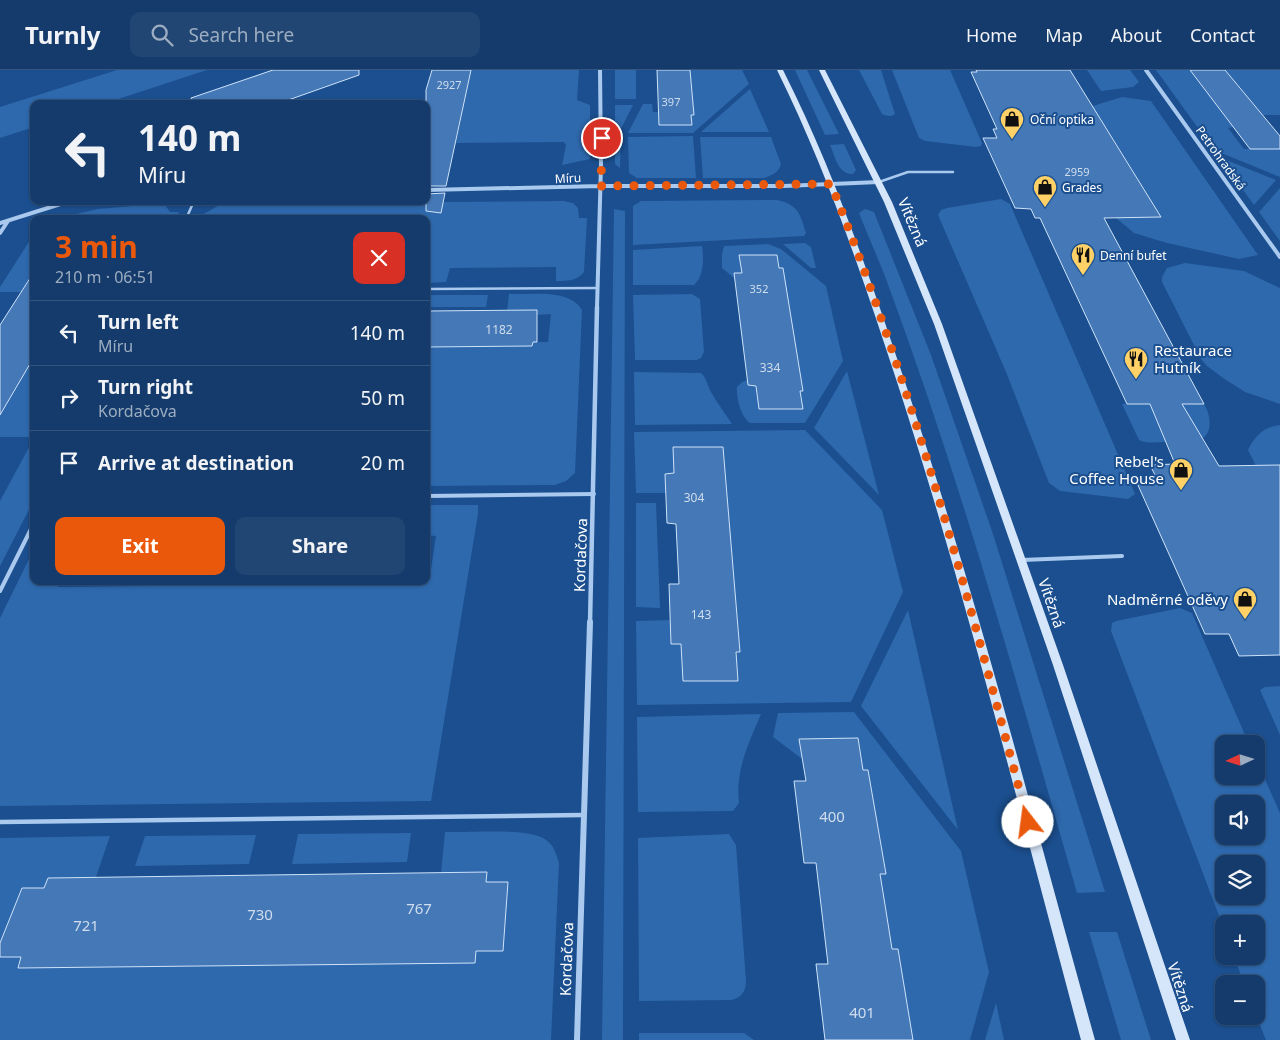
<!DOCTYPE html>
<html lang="en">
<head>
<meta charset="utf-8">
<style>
  body { margin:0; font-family:"Noto Sans",sans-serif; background:#214673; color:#f1f3f6; height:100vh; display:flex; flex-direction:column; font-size:19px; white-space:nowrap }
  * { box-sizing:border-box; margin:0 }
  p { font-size:16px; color:#9dadc1 }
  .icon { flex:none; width:28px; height:28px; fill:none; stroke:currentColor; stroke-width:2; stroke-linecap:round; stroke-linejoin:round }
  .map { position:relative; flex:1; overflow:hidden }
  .details { position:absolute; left:30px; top:145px; width:400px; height:370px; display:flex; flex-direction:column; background:#143b6b; border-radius:10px; box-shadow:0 1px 4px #0004,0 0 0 1px #33557e }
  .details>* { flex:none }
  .hud { position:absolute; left:30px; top:30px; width:400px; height:105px; border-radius:10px; box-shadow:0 1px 4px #0004,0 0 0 1px #33557e; background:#143b6b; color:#f1f3f6; overflow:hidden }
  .needle { width:32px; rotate:266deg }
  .fabs { position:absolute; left:1215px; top:665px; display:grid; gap:10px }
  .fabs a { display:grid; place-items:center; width:50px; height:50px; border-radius:10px; background:#143b6b; box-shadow:0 1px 4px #0004,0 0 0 1px #33557e; font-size:25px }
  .pin { position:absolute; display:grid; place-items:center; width:42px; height:42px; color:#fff; margin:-21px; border:2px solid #fff; border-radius:50%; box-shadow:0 1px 5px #0007 }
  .me { position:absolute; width:55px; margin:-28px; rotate:345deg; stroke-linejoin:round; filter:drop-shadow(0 0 4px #0008) }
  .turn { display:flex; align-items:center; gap:18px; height:105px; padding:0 25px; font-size:22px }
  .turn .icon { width:65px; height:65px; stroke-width:2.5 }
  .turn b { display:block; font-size:35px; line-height:42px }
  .round { display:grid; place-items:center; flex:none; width:52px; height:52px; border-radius:10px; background:#214673 }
  .head { display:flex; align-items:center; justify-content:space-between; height:85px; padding:0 25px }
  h1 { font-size:30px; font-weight:700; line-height:38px; color:#ea580c }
  .cta { display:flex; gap:10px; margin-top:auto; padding:10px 25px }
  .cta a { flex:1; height:58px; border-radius:10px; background:#ea580c; color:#fff; font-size:20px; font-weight:700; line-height:58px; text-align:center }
  .cta a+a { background:#214673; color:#f1f3f6 }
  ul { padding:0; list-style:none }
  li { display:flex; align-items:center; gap:15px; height:65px; padding:0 25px; border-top:1px solid #33557e }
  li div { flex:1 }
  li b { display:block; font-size:19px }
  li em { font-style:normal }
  header { display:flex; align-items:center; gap:30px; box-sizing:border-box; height:70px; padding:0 25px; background:#143b6b; border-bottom:1px solid #33557e }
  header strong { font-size:24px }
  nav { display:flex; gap:28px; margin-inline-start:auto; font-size:18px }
  .search { width:350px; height:45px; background:#214673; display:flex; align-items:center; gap:12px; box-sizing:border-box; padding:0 18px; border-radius:10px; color:#9dadc1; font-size:19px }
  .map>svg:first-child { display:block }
</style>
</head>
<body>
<header>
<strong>Turnly</strong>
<div class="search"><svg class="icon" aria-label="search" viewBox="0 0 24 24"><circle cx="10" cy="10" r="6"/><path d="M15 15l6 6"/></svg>Search here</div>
<nav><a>Home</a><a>Map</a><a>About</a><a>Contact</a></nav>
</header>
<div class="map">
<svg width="1280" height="970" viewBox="0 0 1280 970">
  <rect width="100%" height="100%" fill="#1b4f8f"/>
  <path fill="#2e69ad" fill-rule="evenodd" d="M 117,0 L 207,0 L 103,34 L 34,34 L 34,57 L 0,68 L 0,37 Z
    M 471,0 L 579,0 L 577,30 L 590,35 L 590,89 L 562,95 L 566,75 L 564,72 L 456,73 Z
    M 615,0 L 636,0 L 636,29 L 615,29 Z
    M 690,0 L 742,0 L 749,14 L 693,63 L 628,63 L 643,34 L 652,34 L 653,42 L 659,42 L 659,55 L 692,55 L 691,45 L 694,45 Z
    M 795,0 L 807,0 L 839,64 L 825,65 Z
    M 859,0 L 881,0 L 895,44 C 892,47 886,46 882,44 Z
    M 892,0 L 950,0 L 982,73 L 981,76 L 976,77 L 925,71 L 919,68 Z
    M 1087,0 L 1130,0 L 1139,12 L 1133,17 L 1101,21 Z
    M 1156,0 L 1190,0 L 1234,57 L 1228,58 L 1244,79 L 1280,79 L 1280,107 L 1214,80 Z
    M 1225,0 L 1280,0 L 1280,45 L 1263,45 Z
    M 750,19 L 769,62 L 701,62 Z
    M 1122,27 L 1151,31 L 1258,185 L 1239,189 L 1167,173 L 1134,163 L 1116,148 L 1161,147 L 1107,59 L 1068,59 L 1083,39 Z
    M 615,35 L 633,35 L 621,59 L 620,98 L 615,94 Z
    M 693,66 L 696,108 L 637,108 L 629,103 L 628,67 Z
    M 700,67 L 771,67 L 781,94 C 779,103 772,105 764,108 L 703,108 Z
    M 844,74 L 856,100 L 853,104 C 838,105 835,86 830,75 Z
    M 1219,87 L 1276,110 L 1254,135 Z
    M 1280,118 L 1280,171 L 1259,142 Z
    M 1001,129 L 1010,134 L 1135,424 L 1128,429 L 1060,421 L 1049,413 L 1006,302 L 938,145 L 941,140 L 947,138 Z
    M 777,130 C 799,135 800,144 806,163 L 804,166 L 633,175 L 633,136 L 641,131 Z
    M 564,131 L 573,133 L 578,138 L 579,148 L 587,148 L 584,202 C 577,211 567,211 556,211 L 556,197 L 450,198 L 446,212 L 426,213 L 426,149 L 195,149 L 196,146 C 207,145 213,136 225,134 Z
    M 156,134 L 165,135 L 170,142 L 179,142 L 177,149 L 54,149 L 98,139 Z
    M 614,139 L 625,141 L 623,970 L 602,970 Z
    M 865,139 L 874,142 L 931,285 L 993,464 L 1105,822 L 1077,823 C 1019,621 963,418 890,220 C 881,194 869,169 859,143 Z
    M 34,164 L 34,209 L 29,209 L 21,222 L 0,222 L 0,217 Z
    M 805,173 L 811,177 L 816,198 L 811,198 L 783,174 Z
    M 768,174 L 781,179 L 826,216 L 843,291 L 805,353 L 750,353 C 741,347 736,328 737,317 L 742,312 L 747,310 L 748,315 L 756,316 L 759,339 L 803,338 L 800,321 L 803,320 L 777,185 L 739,185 L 742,203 L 735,203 L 734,208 L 722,198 L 722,184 L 724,176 Z
    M 702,176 C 704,188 704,206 694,215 L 633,215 L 633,180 Z
    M 1185,193 L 1244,201 L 1280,218 L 1280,334 L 1245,322 L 1223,308 L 1207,296 L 1201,289 L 1162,212 L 1162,207 L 1167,198 Z
    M 509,224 C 532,225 569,218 582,240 L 575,403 L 566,411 L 555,415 L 426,416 L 426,277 L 532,276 L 533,272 L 548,272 L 551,244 L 537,245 L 537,240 L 507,241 Z
    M 692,224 L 700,229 L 704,282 L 701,288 L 697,290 L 635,290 L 633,225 Z
    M 426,225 L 488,225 L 486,237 L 426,237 Z
    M 34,287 L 34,367 L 0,367 L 0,338 L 6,328 L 10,327 Z
    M 847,301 L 879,425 L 814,358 Z
    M 634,302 L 701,303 C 707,308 707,315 711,322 C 717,333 725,343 732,354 L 635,355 Z
    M 1122,334 L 1204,334 C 1210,343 1214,363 1201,369 C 1192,374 1176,372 1166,372 C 1157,372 1146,374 1139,370 Z
    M 1280,355 L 1280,395 L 1256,396 L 1248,380 C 1255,365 1264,357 1280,355 Z
    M 805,360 L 882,440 L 903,522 L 851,632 L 637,635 L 636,551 L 670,550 L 671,574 L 681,574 L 683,611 L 740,582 L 724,397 L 665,404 L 666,423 L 636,423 L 634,362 Z
    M 34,368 L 34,430 L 0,496 L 0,431 Z
    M 636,433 L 656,433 L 660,538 L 636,537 Z
    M 426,435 L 478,435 L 478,444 L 431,731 L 0,736 L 0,548 L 34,479 L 34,511 L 60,511 L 58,517 L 149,516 L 151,511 L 189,511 L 188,515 L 278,514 L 280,511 L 317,511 L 317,514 L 426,511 L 426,506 L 430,506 L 436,466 L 426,465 Z
    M 1180,538 L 1192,543 L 1249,674 L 1224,674 L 1224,706 L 1256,706 L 1256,689 L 1280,743 L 1280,970 L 1266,970 L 1256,945 L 1256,914 L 1244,914 L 1234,886 L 1256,886 L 1256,854 L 1224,854 L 1224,859 L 1111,561 L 1112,553 L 1116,551 ZM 1224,734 L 1256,734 L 1256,766 L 1224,766 ZM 1224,794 L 1256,794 L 1256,826 L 1224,826 Z
    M 908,540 L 958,760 L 861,636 Z
    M 1280,616 L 1280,665 L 1260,620 L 1265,617 Z
    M 854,642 L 961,781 L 989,902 L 970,970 L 913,970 L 898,879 L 892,879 L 880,804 L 886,804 L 868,700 L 863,700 L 858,668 L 800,669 L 802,689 L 773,667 L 778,643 Z
    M 761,644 C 749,673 735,700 739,733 L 733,741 L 638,742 L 637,647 Z
    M 445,762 C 467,763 530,757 546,770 C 554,775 556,784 559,793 L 551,970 L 0,970 L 0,887 L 21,887 L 18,898 L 306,895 L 309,884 L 475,893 L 476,881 L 503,881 L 508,812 L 486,812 L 487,802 L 441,803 Z
    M 411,763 L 407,792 L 292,794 L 298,764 Z
    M 729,764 L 736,775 L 746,911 C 746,921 742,927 732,930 L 639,931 L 638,768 Z
    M 256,765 L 249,794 L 135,796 L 145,766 Z
    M 110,766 L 96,807 L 49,808 L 44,818 L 0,873 L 0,768 Z
    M 1089,862 L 1117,862 L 1151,970 L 1121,970 Z
    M 996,933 L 1004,970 L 985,970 Z
    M 639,963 L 744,963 L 754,970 L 639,970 Z"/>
  <path fill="#4478b7" stroke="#cfe3fa" d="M 273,0 L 359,0 L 359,5 L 277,34 L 192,34 L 191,28 Z
    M 432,0 L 471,0 L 446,116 L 426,116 L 426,20 Z
    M 657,0 L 690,0 L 694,45 L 691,45 L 692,55 L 659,55 Z
    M 976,0 L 1070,0 L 1161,147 L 1104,148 L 1204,334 L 1182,334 L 1219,396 L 1280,395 L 1280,585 L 1239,586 L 1229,564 L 1205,564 L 1137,413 L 1159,413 L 1150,395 L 1175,394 L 1150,334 L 1127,334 L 1040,148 L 1035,148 L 1031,139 L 1015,138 L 983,68 L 997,68 L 993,59 L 997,59 L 971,2 L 977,2 Z
    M 1190,0 L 1225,0 L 1280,66 L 1280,79 L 1250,79 Z
    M 445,123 L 441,143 L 426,141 L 426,124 Z
    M 739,185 L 777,185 L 779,198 L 783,198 L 803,321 L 800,321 L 803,339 L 759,339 L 756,316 L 748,315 L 734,203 L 742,203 Z
    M 34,202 L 34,287 L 0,345 L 0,255 Z
    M 537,240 L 537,272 L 533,272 L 532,276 L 426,277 L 426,241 Z
    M 673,377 L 723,377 L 740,582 L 736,582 L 738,611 L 683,611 L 681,574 L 671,574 L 669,514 L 679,514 L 676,454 L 667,453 L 665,404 L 674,403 Z
    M 858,668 L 863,700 L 868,700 L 886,804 L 880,804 L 886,841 L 892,879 L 898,879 L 913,970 L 825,970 L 816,894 L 828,894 L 816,793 L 804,793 L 794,711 L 806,711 L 799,669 Z
    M 487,802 L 486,812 L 508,812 L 503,881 L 476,881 L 475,893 L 18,898 L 21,887 L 0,887 L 0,873 L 22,818 L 44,818 L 48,808 Z"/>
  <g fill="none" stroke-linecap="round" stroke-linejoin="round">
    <path stroke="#a9c9ee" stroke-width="2.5" d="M 879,112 L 908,102 L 953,102
      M 186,149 L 194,131
      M 426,219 L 597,218"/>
    <path stroke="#a9c9ee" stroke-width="4" d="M 426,426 L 594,424
      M 1022,490 L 1122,486
      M 0,521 L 34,453"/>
    <path stroke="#a9c9ee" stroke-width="4.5" d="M 0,752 L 583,745"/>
    <path stroke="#a9c9ee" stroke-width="4" d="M 1146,0 L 1280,187
      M 426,120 L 601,116 L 784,116 L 879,112
      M 0,153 L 70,131
      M 0,163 L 8,151
      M 597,238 L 601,95 L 600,0"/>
    <path stroke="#a9c9ee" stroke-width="4.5" d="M 590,553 L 597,237"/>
    <path stroke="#a9c9ee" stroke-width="6" d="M 577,970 L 590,552"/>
    <path fill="#d6e6fa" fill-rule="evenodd" d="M 777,0 L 783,0 C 834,101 870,208 906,315 C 978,530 1034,751 1095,970 L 1081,970 C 1022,751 968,531 898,315 C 863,208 827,101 777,0 Z
      M 819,0 L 825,0 L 892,132 L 942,254 L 1063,595 L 1190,970 L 1176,970 L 1053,595 L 934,254 L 884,132 Z"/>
  </g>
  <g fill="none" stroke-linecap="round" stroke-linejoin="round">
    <path stroke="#ea580c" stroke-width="9" stroke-dasharray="0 16.2" d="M 602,68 L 601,116 L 831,114 C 914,320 971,538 1028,752"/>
  </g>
  <defs>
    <g id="shop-pin" transform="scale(1.25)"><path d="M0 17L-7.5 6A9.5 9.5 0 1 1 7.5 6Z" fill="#ffd166" stroke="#1b4f8f"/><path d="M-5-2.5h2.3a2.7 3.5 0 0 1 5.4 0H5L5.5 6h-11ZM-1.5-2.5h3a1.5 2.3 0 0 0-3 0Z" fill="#111"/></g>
    <g id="restaurant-pin" transform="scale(1.25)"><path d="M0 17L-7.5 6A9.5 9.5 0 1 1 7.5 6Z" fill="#ffd166" stroke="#1b4f8f"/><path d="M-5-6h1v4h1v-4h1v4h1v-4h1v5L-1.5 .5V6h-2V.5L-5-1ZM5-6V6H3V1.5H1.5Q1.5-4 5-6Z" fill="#111"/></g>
  </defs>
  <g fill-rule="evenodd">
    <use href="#shop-pin" x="1012" y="49"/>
    <use href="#shop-pin" x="1045" y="117"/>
    <use href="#restaurant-pin" x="1083" y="185"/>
    <use href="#restaurant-pin" x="1136" y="289"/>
    <use href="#shop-pin" x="1181" y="400"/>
    <use href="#shop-pin" x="1245" y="529"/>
  </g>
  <g text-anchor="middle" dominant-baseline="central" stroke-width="4" stroke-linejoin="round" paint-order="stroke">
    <g font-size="11" fill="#d0dded">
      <text x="449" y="14">2927</text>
      <text x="671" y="31">397</text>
      <text x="1077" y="101">2959</text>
      <text x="759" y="218">352</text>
    </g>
    <g font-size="12" fill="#fff" stroke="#1b4f8f" text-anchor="start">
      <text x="1030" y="49">Oční optika</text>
      <text x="1062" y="117">Grades</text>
      <text x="1100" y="185">Denní bufet</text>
    </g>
    <g font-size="12" fill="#fff" stroke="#1b4f8f">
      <text transform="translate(1221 88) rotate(54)">Petrohradská</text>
      <text transform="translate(568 108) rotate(-3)">Míru</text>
    </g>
    <g font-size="12" fill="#d0dded">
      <text x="499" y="259">1182</text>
      <text x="770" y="297">334</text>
      <text x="694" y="427">304</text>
      <text x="701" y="544">143</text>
    </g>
    <g font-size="15" fill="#fff" stroke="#1b4f8f">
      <text transform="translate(913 152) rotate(67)">Vítězná</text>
      <text transform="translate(580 485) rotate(-88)">Kordačova</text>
      <text transform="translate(1052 533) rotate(71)">Vítězná</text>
      <text transform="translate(566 889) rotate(-88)">Kordačova</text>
      <text transform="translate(1181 917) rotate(72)">Vítězná</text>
    </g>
    <g font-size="15" fill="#fff" stroke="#1b4f8f" text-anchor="end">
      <text x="1154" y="280" text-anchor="start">Restaurace<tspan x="1154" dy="17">Hutník</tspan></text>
      <text x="1164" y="391">Rebel's<tspan x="1164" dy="17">Coffee House</tspan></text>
      <text x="1228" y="529">Nadměrné oděvy</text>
    </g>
    <g font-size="15" fill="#d0dded">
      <text x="832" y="746">400</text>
      <text x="419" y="838">767</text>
      <text x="260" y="844">730</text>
      <text x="86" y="855">721</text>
      <text x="862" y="942">401</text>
    </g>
  </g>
</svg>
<div class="fabs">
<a><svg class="needle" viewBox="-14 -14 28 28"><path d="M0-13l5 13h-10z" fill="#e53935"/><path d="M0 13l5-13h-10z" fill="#9dadc1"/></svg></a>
<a><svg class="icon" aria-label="sound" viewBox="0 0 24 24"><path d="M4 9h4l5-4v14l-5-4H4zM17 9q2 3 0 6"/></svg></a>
<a><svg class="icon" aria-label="layers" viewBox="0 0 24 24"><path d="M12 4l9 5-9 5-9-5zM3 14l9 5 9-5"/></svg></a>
<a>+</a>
<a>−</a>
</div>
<div class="pin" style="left:602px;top:68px;background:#d93025"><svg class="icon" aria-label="arrive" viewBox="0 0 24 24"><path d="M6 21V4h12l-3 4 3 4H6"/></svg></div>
<svg class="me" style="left:1028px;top:752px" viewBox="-20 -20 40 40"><circle r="19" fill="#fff"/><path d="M0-13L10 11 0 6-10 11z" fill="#ea580c"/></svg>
<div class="hud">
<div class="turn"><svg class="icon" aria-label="left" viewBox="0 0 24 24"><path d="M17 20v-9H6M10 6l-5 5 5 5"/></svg><div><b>140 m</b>Míru</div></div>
</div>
<section class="details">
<div class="head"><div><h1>3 min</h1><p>210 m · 06:51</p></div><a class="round" style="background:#d93025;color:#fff"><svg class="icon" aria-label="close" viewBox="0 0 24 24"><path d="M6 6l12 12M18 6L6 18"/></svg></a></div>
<ul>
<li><svg class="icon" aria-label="left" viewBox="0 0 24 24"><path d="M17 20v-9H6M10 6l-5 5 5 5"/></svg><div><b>Turn left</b><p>Míru</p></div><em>140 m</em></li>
<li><svg class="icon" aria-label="right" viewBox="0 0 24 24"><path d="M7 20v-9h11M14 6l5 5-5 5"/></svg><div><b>Turn right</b><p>Kordačova</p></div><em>50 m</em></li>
<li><svg class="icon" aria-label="arrive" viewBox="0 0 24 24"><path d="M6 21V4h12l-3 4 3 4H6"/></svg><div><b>Arrive at destination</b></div><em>20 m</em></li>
</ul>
<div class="cta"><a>Exit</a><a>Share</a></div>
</section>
</div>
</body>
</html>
